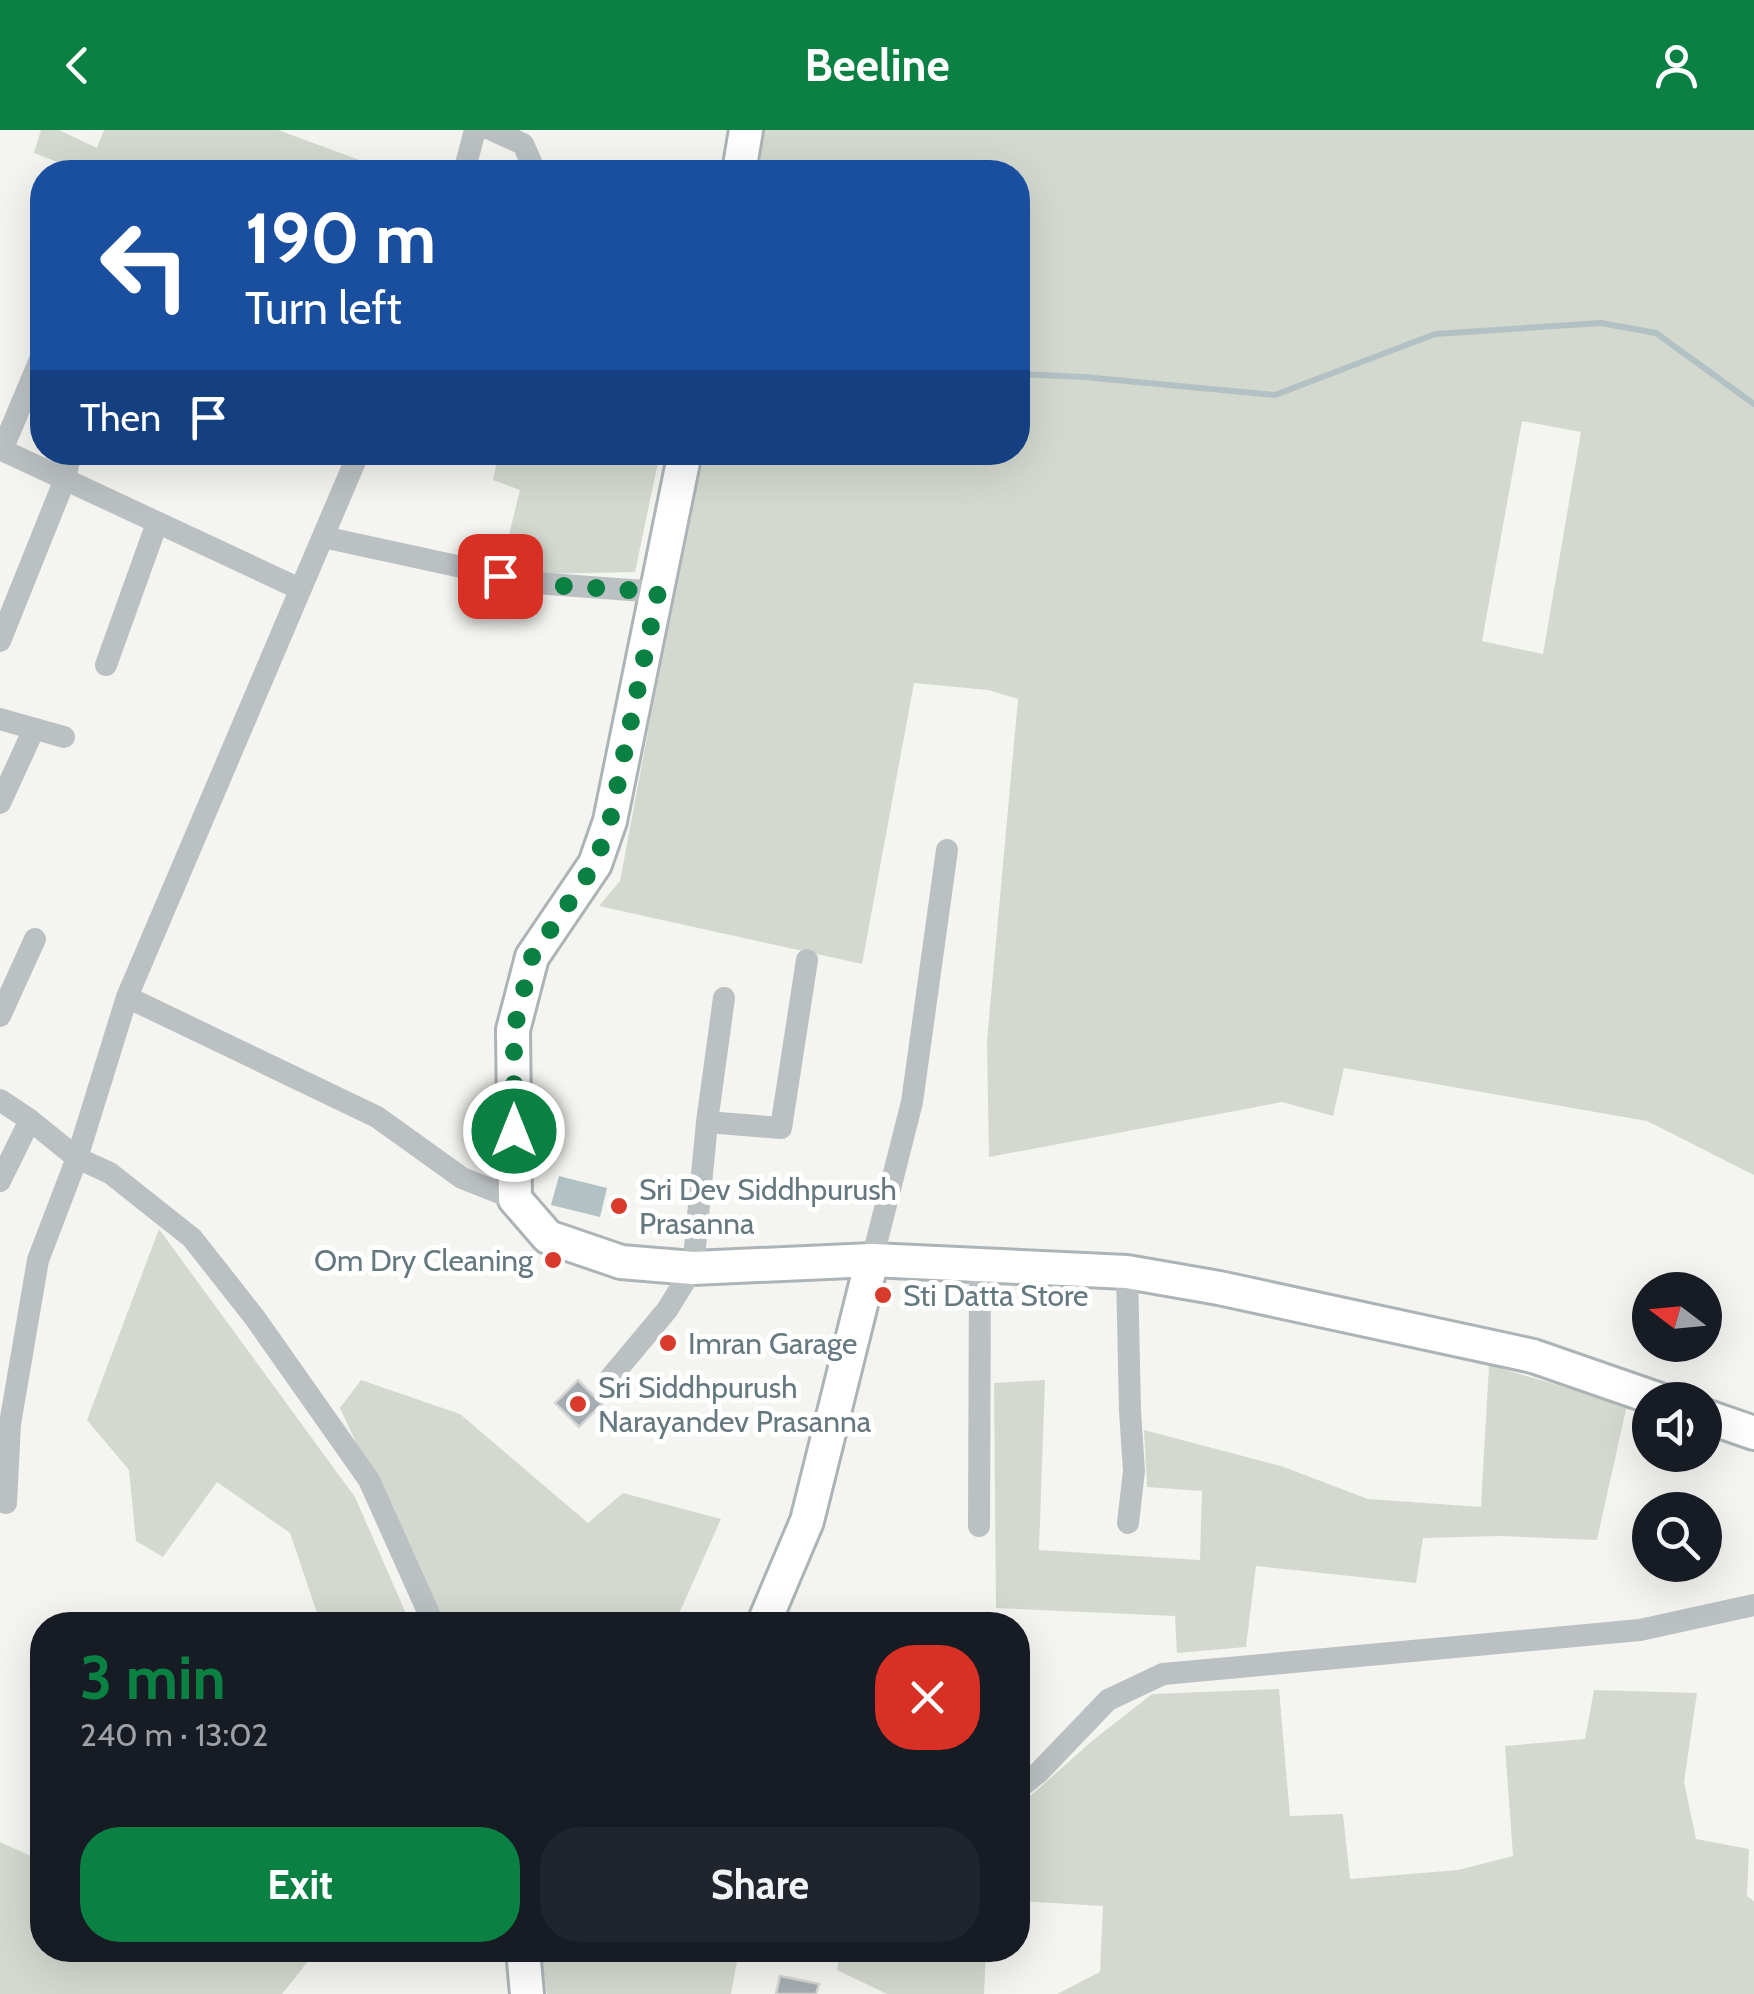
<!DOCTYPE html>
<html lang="en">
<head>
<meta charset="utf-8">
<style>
  body { margin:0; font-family:Cabin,sans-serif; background:#20242c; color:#f1f3f6; height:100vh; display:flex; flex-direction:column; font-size:38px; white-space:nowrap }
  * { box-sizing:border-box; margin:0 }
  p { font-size:32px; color:#9ea1a6 }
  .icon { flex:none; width:55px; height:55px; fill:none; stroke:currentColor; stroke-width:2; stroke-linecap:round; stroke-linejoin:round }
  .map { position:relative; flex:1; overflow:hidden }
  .panel { position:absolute; left:30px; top:1482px; width:1000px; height:350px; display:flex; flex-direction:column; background:#171b24; border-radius:40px; box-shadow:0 10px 40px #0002 }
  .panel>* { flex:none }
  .top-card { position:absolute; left:30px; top:30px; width:1000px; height:305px; border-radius:40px; box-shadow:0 10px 40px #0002; background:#1a4fa0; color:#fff; overflow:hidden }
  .needle { width:65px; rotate:286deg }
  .tools { position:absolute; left:1632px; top:1142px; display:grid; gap:20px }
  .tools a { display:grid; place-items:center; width:90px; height:90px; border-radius:50%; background:#171b24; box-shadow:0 10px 40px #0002; font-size:50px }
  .pin { position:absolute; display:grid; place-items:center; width:85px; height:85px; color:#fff; margin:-42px; border-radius:20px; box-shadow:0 5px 15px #0006 }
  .me { position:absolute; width:110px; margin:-55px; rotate:0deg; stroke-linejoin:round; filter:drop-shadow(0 0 8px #0008) }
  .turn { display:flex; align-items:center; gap:35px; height:210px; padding:0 50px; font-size:45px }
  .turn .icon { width:130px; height:130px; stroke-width:2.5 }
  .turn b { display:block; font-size:70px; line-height:85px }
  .then { display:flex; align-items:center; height:95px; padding:0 50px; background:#0003; gap:20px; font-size:38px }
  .round { display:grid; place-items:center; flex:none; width:105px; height:105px; border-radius:40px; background:#20242c }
  .head { display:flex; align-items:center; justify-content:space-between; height:170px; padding:0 50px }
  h1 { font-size:60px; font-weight:700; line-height:75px; color:#0b8043 }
  .cta { display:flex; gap:20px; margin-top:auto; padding:20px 50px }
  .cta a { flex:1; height:115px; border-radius:40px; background:#0b8043; color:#fff; font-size:40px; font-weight:700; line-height:115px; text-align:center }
  .cta a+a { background:#20242c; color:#f1f3f6 }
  header { display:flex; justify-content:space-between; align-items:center; height:130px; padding:0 50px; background:#0b8043; color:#fff; font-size:45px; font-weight:700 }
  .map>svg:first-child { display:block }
</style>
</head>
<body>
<header><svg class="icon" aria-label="back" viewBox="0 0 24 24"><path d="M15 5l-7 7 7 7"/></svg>Beeline<svg class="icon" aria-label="person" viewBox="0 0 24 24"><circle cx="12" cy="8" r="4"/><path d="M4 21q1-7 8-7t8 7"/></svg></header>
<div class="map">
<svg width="1754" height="1864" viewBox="0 0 1754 1864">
  <rect width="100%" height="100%" fill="#f4f4f0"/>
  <path fill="#d4d9d0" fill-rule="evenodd" d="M 41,0 L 59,0 L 97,18 L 104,0 L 278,0 L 392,42 L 84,42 L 34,23 Z
    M 763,0 L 1754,0 L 1754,1045 L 1647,991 L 1344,938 L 1333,986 L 1282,972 L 989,1027 L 987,911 L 1018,569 L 988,560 L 914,553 L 862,834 L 599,776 L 620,751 L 700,323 L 1018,322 L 1018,42 L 753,42 ZM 1522,291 L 1581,302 L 1543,524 L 1482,511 Z
    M 499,323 L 660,323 L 635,442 L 535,444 L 539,420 L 508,409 L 520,360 L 493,350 Z
    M 159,1099 L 355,1367 L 411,1495 L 321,1495 L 290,1403 L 217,1352 L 163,1427 L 136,1411 L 129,1340 L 87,1290 Z
    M 1489,1235 L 1627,1275 L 1597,1410 L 1499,1406 L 1423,1408 L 1416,1453 L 1256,1436 L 1246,1517 L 1177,1523 L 1175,1486 L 996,1478 L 994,1253 L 1045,1250 L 1039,1420 L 1200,1430 L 1202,1361 L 1147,1357 L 1144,1300 L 1281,1336 L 1368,1369 L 1481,1377 Z
    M 361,1250 L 460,1284 L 588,1393 L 623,1363 L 721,1389 L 674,1495 L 441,1495 L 340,1278 Z
    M 1279,1559 L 1290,1686 L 1343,1684 L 1350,1749 L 1458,1740 L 1513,1726 L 1505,1616 L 1585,1609 L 1594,1560 L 1697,1563 L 1684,1652 L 1696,1709 L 1749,1719 L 1747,1766 L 1754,1771 L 1754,1864 L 1057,1864 L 1100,1842 L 1103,1776 L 1018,1771 L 1018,1677 L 1092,1611 L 1152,1564 Z
    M 0,1712 L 42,1731 L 42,1820 L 317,1820 L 282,1864 L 0,1864 Z
    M 551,1820 L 716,1820 L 737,1831 L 731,1864 L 547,1864 L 542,1832 Z
    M 841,1820 L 986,1820 L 984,1864 L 887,1864 L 837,1840 Z"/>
  <path fill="#b2c1c3" d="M 559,1046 L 607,1058 L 600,1087 L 551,1075 Z"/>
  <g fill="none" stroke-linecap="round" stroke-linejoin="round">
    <path stroke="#b2c1c3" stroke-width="6" d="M 1018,244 L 1084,247 L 1275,265 L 1435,204 L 1601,193 L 1656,203 L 1754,274"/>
  </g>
  <path fill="#a4adb1" stroke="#d5d5d3" stroke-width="2.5" d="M 578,1250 L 602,1274 L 579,1297 L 555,1273 Z
    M 780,1846 L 819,1854 L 816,1864 L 776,1864 Z"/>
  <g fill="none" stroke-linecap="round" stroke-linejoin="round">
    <g stroke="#adb4b7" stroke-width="38">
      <path id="secondary" d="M 739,42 L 746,0
        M 685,322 L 610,691 L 595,734 L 532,827 L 513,900 L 515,1069 L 548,1107 L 621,1132 L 693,1138 L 872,1130 L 1127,1142 L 1219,1158 L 1533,1226 L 1660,1270
        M 1705,1286 L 1754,1303
        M 763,1495 L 807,1391 L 872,1130
        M 523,1820 L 527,1864"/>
    </g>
    <path stroke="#bbc0c2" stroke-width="22" d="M 492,0 L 523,14 L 531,32
      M 464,42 L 475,0
      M 0,319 L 300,459
      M 2,320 L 42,225
      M 323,407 L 535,453 L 658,462
      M 0,511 L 65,349 L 71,322
      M 106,535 L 157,393
      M 0,589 L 64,607
      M 0,673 L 34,599
      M 127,867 L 377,987 L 462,1048 L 515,1069
      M 0,886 L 35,809
      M 0,970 L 30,990 L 77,1028 L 110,1043 L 192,1108 L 255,1188 L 369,1350 L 434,1495
      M 707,992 L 781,998 L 807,830
      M 0,1051 L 30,990
      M 872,1130 L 912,972 L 947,720
      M 1127,1142 L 1130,1281 L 1134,1341 L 1128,1393
      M 611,1247 L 667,1180 L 693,1138 L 707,992 L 724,868
      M 6,1373 L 10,1294 L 38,1130 L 77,1028 L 127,867 L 359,322
      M 979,1396 L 980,1135
      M 1018,1659 L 1039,1642 L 1108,1570 L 1163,1544 L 1640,1500 L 1754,1475"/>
    <use href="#secondary" stroke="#fff" stroke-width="32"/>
  </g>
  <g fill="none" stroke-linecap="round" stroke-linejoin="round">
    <path stroke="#0b8043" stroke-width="18" stroke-dasharray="0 32.4" d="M 500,446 L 535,454 L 658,462 L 610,691 L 595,734 L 532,827 L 514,900 L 514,1001"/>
  </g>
  <g fill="#d83b2c" stroke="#fff" stroke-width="4">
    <circle cx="619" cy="1076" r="10"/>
    <circle cx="553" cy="1130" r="10"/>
    <circle cx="883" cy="1165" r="10"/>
    <circle cx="668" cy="1213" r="10"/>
    <circle cx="578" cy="1274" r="10"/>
  </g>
  <g text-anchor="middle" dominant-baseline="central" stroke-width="10" stroke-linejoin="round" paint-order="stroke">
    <g font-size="30" fill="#657880" stroke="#fff" text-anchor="start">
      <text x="639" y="1059">Sri Dev Siddhpurush<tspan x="639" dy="34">Prasanna</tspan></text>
      <text x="533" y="1130" text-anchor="end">Om Dry Cleaning</text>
      <text x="903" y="1165">Sti Datta Store</text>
      <text x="688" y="1213">Imran Garage</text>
      <text x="598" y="1257">Sri Siddhpurush<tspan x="598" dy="34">Narayandev Prasanna</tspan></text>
    </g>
  </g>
</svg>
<div class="tools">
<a><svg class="needle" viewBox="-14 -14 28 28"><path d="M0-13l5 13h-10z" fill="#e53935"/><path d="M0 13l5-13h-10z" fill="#9ea1a6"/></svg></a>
<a><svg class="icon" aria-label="sound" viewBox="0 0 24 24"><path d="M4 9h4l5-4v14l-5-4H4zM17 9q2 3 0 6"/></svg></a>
<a><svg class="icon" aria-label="search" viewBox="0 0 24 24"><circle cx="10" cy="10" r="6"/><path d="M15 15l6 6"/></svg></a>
</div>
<div class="pin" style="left:500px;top:446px;background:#d93025"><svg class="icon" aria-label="arrive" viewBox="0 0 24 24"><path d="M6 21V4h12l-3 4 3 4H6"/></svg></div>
<svg class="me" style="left:514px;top:1001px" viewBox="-20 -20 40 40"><circle r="17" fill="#0b8043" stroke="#fff" stroke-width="3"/><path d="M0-11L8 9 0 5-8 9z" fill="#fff"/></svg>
<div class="top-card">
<div class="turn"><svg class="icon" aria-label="left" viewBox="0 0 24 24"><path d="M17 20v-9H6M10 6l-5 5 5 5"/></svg><div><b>190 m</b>Turn left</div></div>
<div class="then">Then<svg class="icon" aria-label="arrive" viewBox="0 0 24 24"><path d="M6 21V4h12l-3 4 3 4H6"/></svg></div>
</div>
<section class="panel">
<div class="head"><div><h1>3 min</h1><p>240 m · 13:02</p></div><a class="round" style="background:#d93025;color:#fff"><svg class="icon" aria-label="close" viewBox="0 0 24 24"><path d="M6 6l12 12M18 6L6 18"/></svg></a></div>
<div class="cta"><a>Exit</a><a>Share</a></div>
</section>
</div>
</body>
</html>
